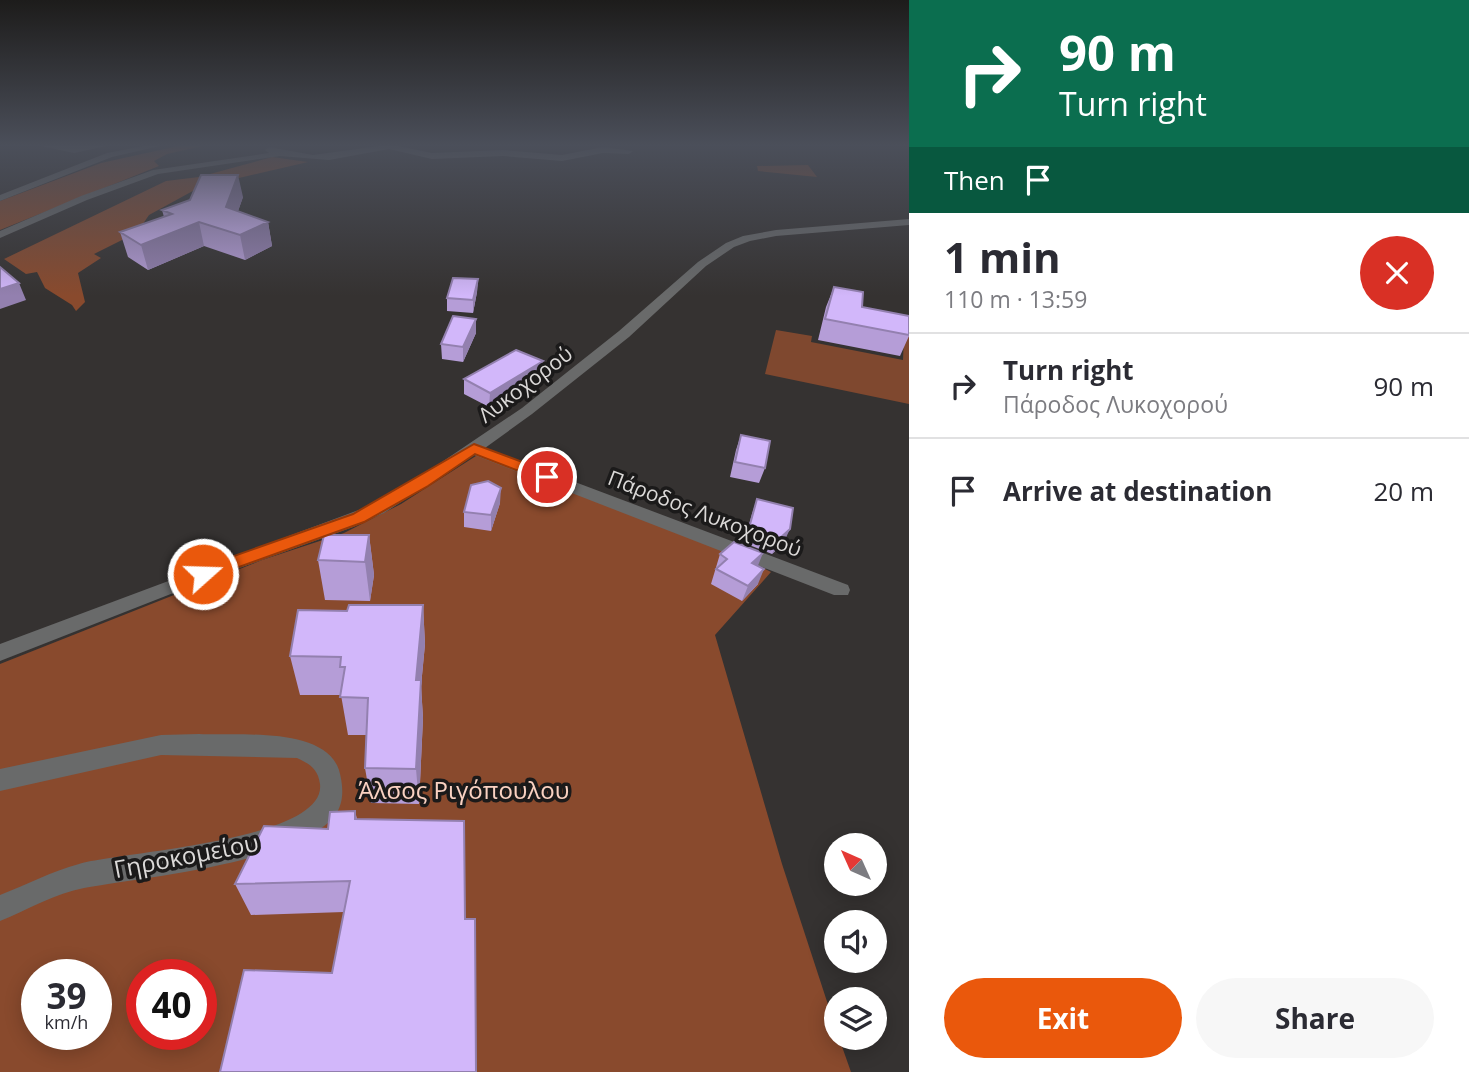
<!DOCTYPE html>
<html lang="en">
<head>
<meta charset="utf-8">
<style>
  body { margin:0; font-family:"Open Sans",sans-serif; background:#f7f7f7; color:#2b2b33; height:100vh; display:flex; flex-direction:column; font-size:26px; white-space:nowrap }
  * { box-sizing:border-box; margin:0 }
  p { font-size:23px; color:#7c7c81 }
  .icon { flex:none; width:38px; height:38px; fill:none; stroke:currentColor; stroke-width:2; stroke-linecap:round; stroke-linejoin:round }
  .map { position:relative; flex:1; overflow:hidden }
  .drawer { display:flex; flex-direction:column; background:#fff; width:560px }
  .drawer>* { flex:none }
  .hud { background:#0b6e4f; color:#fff; overflow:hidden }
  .needle { width:46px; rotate:315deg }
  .tools { position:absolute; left:824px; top:833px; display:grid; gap:14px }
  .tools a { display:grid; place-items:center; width:63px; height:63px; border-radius:50%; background:#fff; box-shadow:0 4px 18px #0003; font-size:35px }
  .speed { position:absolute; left:21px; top:959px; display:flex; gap:14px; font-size:35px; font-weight:700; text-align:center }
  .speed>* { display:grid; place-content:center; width:91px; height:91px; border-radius:50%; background:#fff; box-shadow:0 4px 18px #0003; line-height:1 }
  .speed small { font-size:18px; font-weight:400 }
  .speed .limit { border:10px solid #d22; background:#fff; color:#111 }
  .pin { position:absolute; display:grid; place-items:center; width:60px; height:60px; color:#fff; margin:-30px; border:4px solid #fff; border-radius:50%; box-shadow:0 2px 7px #0007 }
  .me { position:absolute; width:77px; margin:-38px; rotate:70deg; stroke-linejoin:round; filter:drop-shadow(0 0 5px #0008) }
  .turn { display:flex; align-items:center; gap:24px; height:147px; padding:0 35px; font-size:32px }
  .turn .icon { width:91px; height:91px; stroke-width:2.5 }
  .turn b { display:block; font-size:49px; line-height:60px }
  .then { display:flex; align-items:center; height:66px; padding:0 35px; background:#0003; gap:14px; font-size:26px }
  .round { display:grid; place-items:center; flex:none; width:74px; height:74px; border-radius:37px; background:#f7f7f7 }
  .summary { display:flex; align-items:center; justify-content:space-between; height:119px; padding:0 35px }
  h1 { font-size:42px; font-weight:700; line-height:52px }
  .action { display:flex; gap:14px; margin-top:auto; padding:14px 35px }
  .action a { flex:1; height:80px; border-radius:42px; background:#ea580c; color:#fff; font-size:28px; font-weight:700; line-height:80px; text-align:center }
  .action a+a { background:#f7f7f7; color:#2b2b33 }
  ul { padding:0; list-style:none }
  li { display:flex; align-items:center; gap:21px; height:105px; padding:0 35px; border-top:2px solid #e1e1e2 }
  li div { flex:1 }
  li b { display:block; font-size:26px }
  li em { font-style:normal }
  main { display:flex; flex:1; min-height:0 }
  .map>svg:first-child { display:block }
</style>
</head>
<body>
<main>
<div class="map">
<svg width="909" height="1072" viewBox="0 0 909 1072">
  <rect width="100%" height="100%" fill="#353231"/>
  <path fill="#7f482f" d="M 808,165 L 817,177 L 758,171 L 757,166 Z
    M 909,318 L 909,404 L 765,374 L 776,330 L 812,336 L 811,342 L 903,360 L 904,335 Z"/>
  <path fill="#894a2d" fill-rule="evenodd" d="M 178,146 L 203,146 L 167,154 L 154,161 L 159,166 L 0,230 L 0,201 L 101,163 Z
    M 272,157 L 308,162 L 200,187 L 149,215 L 132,240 L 128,237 L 94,254 L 101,258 L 78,273 L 85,302 L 76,311 L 72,305 L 45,288 L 37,272 L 26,274 L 4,259 L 166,181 L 199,177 Z
    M 479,454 L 732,553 L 771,572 L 715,635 L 782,864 L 836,1029 L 836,1038 L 839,1038 L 851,1072 L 0,1072 L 0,664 L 262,560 L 344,533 L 401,504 ZM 37,975 L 96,975 L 96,1034 L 37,1034 ZM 142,975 L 201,975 L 201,1034 L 142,1034 Z"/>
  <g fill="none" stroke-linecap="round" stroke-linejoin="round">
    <path fill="#696a6a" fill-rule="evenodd" d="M 41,146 L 106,146 L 74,153 Z
      M 144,146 L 160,146 L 112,157 L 0,201 L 0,195 L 107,153 Z
      M 379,146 L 398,146 L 432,153 L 503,150 L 562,155 L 603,147 L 633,151 L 629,154 L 603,153 L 562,161 L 503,156 L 432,159 L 389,149 L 329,160 L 280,156 L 158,174 L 87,200 L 0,238 L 0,231 L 81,196 L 153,170 L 269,153 L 265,150 L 269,147 L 313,155 Z
      M 909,219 L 909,225 L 776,236 L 750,241 L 734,247 L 706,266 L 629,337 L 532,414 L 485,448 L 848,585 L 850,590 L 848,595 L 834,595 L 474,455 L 384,513 L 353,527 L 209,579 L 0,661 L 0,644 L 372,505 L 433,468 L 522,408 L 619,331 L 698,262 L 726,243 L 743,236 L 776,230 Z
      M 199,734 C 238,736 324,726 339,770 C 343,784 345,802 335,815 C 300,863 142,877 84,888 C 56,893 27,910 0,921 L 0,895 C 26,885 52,871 79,864 C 119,852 327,841 320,784 C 318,769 310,764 297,758 L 161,755 L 0,791 L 0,769 L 161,735 Z"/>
  </g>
  <path fill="#b59dd7" d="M 243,197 L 238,211 L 268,222 L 272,246 L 245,260 L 204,246 L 148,270 L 128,257 L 120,232 L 164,217 L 162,210 Z
    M 478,279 L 477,292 L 473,313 L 447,311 L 447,298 Z
    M 834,287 L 862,307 L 909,316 L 909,336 L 900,356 L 818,340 L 826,307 Z
    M 476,319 L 476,333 L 463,362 L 442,359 L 441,344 Z
    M 543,361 L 541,376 L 489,407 L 464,394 L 464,379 Z
    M 741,435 L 765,468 L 759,483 L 730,477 L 736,450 Z
    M 757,499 L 783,544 L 772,554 L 744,543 L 752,514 Z
    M 500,503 L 491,531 L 464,527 L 464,512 Z
    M 369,535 L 374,575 L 370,601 L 325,600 L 318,560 Z
    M 720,554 L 758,566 L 758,584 L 742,601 L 711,584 Z
    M 423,605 L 425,644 L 421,686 L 423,718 L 419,804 L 371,803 L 365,768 L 366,735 L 348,735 L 341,695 L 300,695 L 290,656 L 347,611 Z
    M 355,811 L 357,819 L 464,821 L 332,973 L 344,912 L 251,915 L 235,884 L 328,829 Z"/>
  <path fill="#9380af" d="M 238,175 L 243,197 L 231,231 L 226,207 Z
    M 199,222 L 204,246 L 148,270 L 141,245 Z
    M 268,222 L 272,246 L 245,260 L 240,235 Z
    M 478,279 L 477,292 L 473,313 L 473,300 Z
    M 19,283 L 26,300 L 0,309 L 0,289 Z
    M 476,319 L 476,333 L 463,362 L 463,347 Z
    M 543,361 L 541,376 L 489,407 L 490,393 Z
    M 501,488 L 500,503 L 491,531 L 491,515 Z
    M 790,529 L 783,544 L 772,554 L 779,539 Z
    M 369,535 L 374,575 L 370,601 L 365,562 Z
    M 763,553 L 757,568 L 752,563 Z
    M 764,569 L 758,584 L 742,601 L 748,586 Z
    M 423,605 L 425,644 L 421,686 L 423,718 L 419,804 L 416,769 L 416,680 Z"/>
  <path fill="#d2b7fa" stroke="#9380af" stroke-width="2" d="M 201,175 L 238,175 L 226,207 L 268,222 L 240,235 L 199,222 L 141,245 L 120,232 L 172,214 L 162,210 L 190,200 Z
    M 0,267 L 19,283 L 0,289 Z
    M 453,278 L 478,279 L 473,300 L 447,298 Z
    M 834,287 L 863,292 L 862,307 L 909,316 L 909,335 L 825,319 Z
    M 453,316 L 476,319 L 463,347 L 441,344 Z
    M 516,350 L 543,361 L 490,393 L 464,379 Z
    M 741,435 L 770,441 L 765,468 L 735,462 Z
    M 488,481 L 501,488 L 491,515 L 464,512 L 471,485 Z
    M 757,499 L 793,508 L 790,529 L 779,539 L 749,528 Z
    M 324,535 L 369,535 L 365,562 L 318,560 Z
    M 734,542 L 763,553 L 752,563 L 764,569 L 748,586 L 716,569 L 727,559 L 720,554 Z
    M 349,605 L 423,605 L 416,680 L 421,680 L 416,769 L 365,768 L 368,698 L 340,697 L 345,667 L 340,667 L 341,657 L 290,656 L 298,610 L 347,611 Z
    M 355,811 L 355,819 L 464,821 L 465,919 L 475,919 L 476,1072 L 220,1072 L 244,970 L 332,973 L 350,881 L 235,884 L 264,826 L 328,829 L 330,812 Z"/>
  <linearGradient id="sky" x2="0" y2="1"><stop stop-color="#1d1c1b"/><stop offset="0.49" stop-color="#4b4f5a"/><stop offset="1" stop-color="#4b4f5a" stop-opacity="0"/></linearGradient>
  <rect width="909" height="296" fill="url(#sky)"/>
  <path fill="#ea580c" stroke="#983908" stroke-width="2" d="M 474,444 L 552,473 L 555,477 L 547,482 L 542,480 L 475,454 L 428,486 L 364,522 L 203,580 L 194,574 L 197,569 L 353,514 Z"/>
  <g text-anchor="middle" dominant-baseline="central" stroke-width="7" stroke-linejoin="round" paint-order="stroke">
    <g font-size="21" fill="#dbd9d8" stroke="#1b1a1a">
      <text transform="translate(525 384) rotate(-37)">Λυκοχορού</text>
      <text transform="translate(705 513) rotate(21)">Πάροδος Λυκοχορού</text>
    </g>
    <g font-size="24" fill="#fad2c2" stroke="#1b1a1a">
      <text x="464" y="789">Άλσος Ριγόπουλου</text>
    </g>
    <g font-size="24" fill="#dbd9d8" stroke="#1b1a1a">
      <text transform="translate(186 855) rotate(-11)">Γηροκομείου</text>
    </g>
  </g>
</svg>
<div class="tools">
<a><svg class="needle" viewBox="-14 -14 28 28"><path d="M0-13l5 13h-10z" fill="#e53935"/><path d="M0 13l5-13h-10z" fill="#7c7c81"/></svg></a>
<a><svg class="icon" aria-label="sound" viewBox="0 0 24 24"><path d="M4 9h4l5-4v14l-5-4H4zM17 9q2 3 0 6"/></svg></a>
<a><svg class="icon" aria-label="layers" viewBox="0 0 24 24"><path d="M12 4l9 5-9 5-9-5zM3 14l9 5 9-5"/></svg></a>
</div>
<div class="speed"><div>39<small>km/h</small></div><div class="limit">40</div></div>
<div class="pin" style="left:547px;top:477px;background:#d93025"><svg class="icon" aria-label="arrive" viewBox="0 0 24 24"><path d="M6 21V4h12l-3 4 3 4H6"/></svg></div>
<svg class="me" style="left:203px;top:574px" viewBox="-20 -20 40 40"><circle r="17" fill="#ea580c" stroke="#fff" stroke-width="3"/><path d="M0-11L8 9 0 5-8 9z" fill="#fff"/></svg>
</div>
<section class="drawer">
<div class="hud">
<div class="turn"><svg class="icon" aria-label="right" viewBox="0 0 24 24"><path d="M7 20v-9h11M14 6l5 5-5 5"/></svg><div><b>90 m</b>Turn right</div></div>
<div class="then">Then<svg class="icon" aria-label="arrive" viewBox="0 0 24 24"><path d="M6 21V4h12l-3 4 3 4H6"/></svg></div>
</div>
<div class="summary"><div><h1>1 min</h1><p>110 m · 13:59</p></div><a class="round" style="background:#d93025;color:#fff"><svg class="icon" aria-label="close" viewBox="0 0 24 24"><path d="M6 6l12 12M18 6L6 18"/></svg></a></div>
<ul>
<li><svg class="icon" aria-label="right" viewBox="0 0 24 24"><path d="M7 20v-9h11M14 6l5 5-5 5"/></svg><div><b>Turn right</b><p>Πάροδος Λυκοχορού</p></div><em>90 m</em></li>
<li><svg class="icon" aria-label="arrive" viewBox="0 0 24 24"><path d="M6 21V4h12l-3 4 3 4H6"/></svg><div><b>Arrive at destination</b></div><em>20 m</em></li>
</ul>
<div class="action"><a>Exit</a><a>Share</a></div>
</section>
</main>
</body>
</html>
